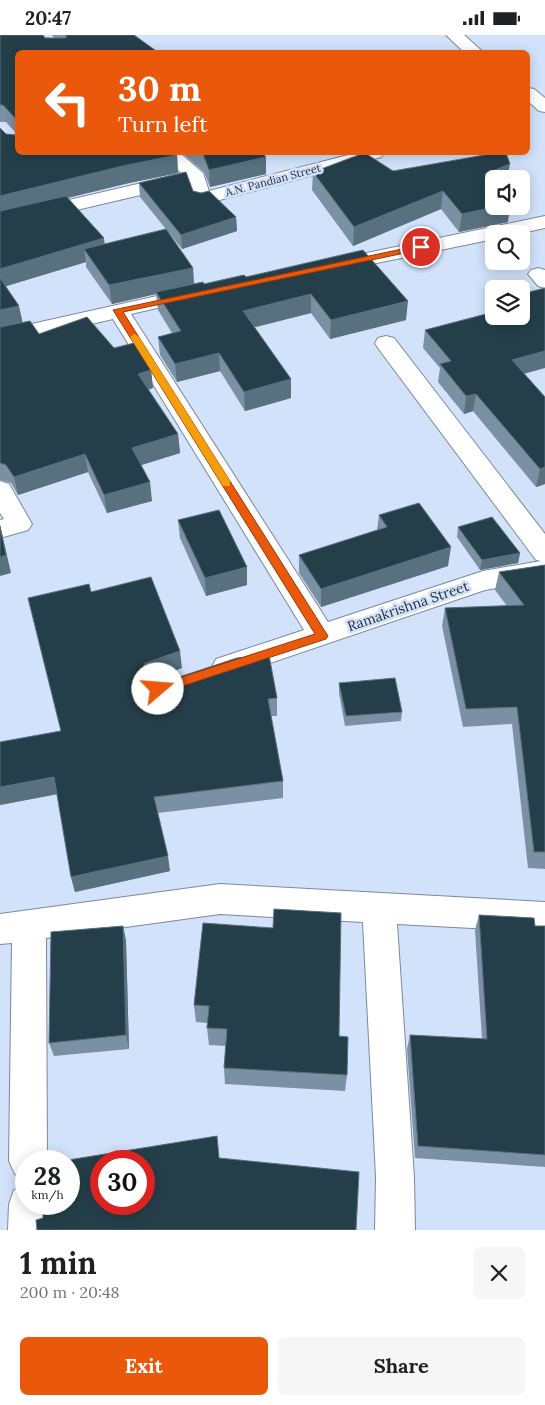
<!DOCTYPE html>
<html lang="en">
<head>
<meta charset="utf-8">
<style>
  body { margin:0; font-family:Lora,serif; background:#f6f6f6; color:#202124; height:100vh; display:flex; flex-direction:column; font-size:19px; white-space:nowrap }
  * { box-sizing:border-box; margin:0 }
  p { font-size:16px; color:#757577 }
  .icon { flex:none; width:28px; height:28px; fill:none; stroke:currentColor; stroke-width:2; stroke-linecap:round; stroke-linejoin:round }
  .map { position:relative; height:1195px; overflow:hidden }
  .details { display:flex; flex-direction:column; background:#fff; flex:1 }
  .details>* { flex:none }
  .top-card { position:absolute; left:15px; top:15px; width:515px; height:105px; border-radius:8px; box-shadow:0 2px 12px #0003; background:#ea580c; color:#fff; overflow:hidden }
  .tools { position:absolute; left:485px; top:135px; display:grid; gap:10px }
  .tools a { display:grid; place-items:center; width:45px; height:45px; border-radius:8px; background:#fff; box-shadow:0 2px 12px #0003; font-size:25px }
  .speed { position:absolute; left:15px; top:1115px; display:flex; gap:10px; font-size:25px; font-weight:700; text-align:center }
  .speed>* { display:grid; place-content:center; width:65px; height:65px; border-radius:50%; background:#fff; box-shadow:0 2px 12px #0003; line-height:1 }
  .speed small { font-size:12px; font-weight:400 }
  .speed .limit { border:8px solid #d22; background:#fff; color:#111 }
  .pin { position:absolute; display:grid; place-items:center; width:42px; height:42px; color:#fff; margin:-21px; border:2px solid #fff; border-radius:50%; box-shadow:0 1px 5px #0007 }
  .me { position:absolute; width:55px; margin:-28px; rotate:72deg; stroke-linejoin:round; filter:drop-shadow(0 0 4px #0008) }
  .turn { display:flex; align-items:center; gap:18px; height:105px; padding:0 20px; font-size:22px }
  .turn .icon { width:65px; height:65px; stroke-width:2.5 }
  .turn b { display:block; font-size:35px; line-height:42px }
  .round { display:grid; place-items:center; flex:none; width:52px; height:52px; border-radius:8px; background:#f6f6f6 }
  .summary { display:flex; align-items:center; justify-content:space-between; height:85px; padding:0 20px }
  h1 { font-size:30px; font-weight:700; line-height:38px }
  .action { display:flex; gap:10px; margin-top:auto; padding:10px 20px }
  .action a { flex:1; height:58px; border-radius:8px; background:#ea580c; color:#fff; font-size:20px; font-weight:700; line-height:58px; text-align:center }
  .action a+a { background:#f6f6f6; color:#202124 }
  .status { display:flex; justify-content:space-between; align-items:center; height:35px; padding:0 25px; background:#fff; direction:ltr }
  .status svg { height:14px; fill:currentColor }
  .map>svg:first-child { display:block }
</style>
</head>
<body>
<div class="status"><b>20:47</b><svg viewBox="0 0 49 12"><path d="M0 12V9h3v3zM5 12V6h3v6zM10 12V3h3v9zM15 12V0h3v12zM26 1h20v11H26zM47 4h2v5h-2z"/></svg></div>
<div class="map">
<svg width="545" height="1195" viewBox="0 0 545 1195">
  <rect width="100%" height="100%" fill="#d1e2fa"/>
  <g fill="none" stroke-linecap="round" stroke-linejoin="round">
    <g stroke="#7a899f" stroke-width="2">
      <path id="minor" d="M 446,0 L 464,0 L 484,18 L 465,18 Z
        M 528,53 L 534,54 L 545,63 L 545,77 L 539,76 L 528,66 Z
        M 161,118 L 180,118 L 203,138 L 209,156 L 356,118 L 384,118 L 381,122 L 201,170 L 194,168 L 187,144 Z
        M 176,140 L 183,142 L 185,146 L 183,150 L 0,193 L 0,181 Z
        M 545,181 L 545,193 L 517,199 L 494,199 L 494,204 L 333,237 L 326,235 L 323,231 L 326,227 L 333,225 Z
        M 538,233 L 545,235 L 545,253 L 538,251 L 528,239 L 531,235 Z
        M 193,253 L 200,255 L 203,259 L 200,263 L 131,279 L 328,587 L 483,536 L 541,526 L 536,525 L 378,313 L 375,308 L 378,303 L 386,301 L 394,303 L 545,499 L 545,545 L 485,555 L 226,643 L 216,640 L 212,632 L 216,624 L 304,595 L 113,284 L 0,310 L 0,296 Z
        M 0,446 L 9,449 L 32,489 L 28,495 L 0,503 L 0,485 L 4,484 L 0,478 Z
        M 220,849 L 545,867 L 545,897 L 397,889 L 414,1142 L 415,1195 L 375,1195 L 376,1142 L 363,887 L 220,879 L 46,903 L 47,1126 L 26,1126 L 26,1144 L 15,1139 L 9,1126 L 12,908 L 0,909 L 0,879 Z
        M 26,1150 L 26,1169 L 47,1169 L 48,1195 L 8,1195 L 9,1169 L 14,1155 Z"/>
    </g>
    <use href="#minor" fill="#fff" fill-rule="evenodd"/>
  </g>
  <path fill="#7b90a2" d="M 0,0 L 54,3 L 52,0 L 134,0 L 18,18 L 177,120 L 178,138 L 129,148 L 68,163 L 104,203 L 104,209 L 193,233 L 194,249 L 204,249 L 246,242 L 406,285 L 330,304 L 311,278 L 254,292 L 291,344 L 291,363 L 245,376 L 220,336 L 177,347 L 160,320 L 158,302 L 172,298 L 158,275 L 156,259 L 112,269 L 86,232 L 86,227 L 6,251 L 22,287 L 39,299 L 114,313 L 151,335 L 153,353 L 148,355 L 178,399 L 180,418 L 141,430 L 152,466 L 107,478 L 88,437 L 18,460 L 11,448 L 0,445 L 0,93 L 6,99 L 16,100 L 16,98 L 6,87 L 0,87 Z
    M 182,118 L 262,118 L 266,139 L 210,152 L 204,137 Z
    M 393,136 L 494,144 L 494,171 L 508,187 L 459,197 L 441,174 L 353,211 L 312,155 L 313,137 Z
    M 139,148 L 193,156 L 236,182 L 237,196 L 182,214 L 140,162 Z
    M 494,267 L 494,281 L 524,339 L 545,449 L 536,452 L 473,376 L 464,379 L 438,347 L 440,333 L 423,313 L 425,295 L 492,277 Z
    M 379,480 L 448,531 L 321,572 L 299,538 L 299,520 L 377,495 Z
    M 178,485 L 247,550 L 206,561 L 180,503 Z
    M 458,492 L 520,518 L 518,528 L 480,535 L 457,502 Z
    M 545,530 L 545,834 L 528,833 L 512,689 L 463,692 L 442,591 L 445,573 L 507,571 L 495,555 L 499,537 Z
    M 91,557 L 182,633 L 147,645 L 147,646 L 158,649 L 277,663 L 277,681 L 271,681 L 283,746 L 283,763 L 158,778 L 170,836 L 75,857 L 71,842 L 57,759 L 0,770 L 0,707 L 60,696 Z
    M 339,648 L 402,677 L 401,686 L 345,691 L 339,658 Z
    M 479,880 L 535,891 L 545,891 L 545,1132 L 415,1123 L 407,1014 L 410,1000 L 482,1004 L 475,895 Z
    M 203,888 L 339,1001 L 347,1040 L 345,1056 L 225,1049 L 224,1033 L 226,1011 L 209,1010 L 207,993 L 208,988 L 196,987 L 194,970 Z
    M 123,891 L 126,906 L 129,1014 L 54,1021 L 49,1008 Z"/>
  <path fill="#59707f" d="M 177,120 L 178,138 L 129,148 L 0,179 L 0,161 L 127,130 Z
    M 266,122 L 266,139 L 210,152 L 209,135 Z
    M 510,129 L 507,144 L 494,144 L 494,152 L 485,139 Z
    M 443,156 L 441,174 L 353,211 L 354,192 Z
    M 499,171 L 510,171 L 508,187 L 459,197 L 462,179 Z
    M 236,182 L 237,196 L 182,214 L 181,200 Z
    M 104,203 L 106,221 L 84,214 L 86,227 L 0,253 L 0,234 Z
    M 193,233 L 194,251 L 156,257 L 156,259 L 112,269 L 109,250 Z
    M 311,259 L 311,278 L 244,295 L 243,276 Z
    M 408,266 L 406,285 L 330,304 L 331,285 Z
    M 19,271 L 23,289 L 0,294 L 0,275 Z
    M 545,316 L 545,333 L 509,343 L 512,325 Z
    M 219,318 L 220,336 L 177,347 L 175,329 Z
    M 151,335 L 153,353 L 140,357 L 138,339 Z
    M 291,344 L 291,363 L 245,376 L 244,357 Z
    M 476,359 L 473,376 L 464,379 L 466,361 Z
    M 178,399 L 180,418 L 135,432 L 132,413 Z
    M 85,419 L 88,437 L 18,460 L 14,442 Z
    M 545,432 L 545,449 L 536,452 L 540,434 Z
    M 150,447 L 152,466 L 107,478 L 104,460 Z
    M 0,490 L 11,538 L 0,541 Z
    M 451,512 L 448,531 L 321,572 L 321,554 Z
    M 520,518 L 518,528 L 480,535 L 482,525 Z
    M 247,532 L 247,550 L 206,561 L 205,543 Z
    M 180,616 L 182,633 L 147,645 L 143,655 L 141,637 L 145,628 Z
    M 54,742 L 58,759 L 0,770 L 0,752 Z
    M 168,821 L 170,836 L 75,857 L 71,842 Z
    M 123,891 L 126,906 L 129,1014 L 126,1000 Z"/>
  <path fill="#253f4a" stroke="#59707f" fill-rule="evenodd" d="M 0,0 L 43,0 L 45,3 L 65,3 L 67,1 L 65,0 L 134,0 L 159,18 L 18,18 L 18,118 L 174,118 L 177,120 L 127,130 L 0,161 L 0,93 L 6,99 L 16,100 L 16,84 L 3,70 L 0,70 Z
    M 202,118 L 262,118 L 266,122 L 209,135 L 203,119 Z
    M 364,118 L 365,118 L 393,136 L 496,118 L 506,118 L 510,129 L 485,139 L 494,150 L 494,171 L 499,171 L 462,179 L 443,156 L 354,192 L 313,137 Z
    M 186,137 L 193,156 L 201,158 L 209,156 L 236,182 L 181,200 L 139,148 Z
    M 66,161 L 104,203 L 0,234 L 0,176 Z
    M 166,194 L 193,233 L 109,250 L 84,214 Z
    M 363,215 L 408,266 L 331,285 L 311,259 L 243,276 L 291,344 L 244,357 L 219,318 L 175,329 L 158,302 L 181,296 L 156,257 L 203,247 L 204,249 L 244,240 L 246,242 Z
    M 0,243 L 19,271 L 0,275 Z
    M 545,253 L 545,316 L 512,325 L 545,362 L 545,432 L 540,434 L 476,359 L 466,361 L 440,329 L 451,326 L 425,295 L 494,277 L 494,281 L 521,281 L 521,259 Z
    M 87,282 L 114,313 L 134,308 L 151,335 L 138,339 L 178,399 L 132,413 L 150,447 L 104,460 L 85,419 L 14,442 L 6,430 L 0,428 L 0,292 L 30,286 L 39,299 Z
    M 419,468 L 451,512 L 321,554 L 299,520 L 387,492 L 379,480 Z
    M 219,475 L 247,532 L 205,543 L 178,485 Z
    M 492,482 L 520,518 L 482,525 L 458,492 Z
    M 0,491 L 6,520 L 0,522 Z
    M 545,530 L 545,817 L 534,817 L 517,672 L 466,674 L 445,573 L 524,570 L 499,537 Z
    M 151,542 L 180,616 L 145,628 L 141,637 L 145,645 L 158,649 L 237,623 L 269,620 L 277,663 L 268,664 L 283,746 L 154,762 L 168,821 L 71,842 L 54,742 L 0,752 L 0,707 L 61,696 L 28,563 L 89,549 L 91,557 Z
    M 395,643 L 402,677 L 346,681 L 339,648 Z
    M 274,874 L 341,878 L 339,1001 L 348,1002 L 347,1040 L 224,1033 L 227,994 L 207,993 L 209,971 L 194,970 L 203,888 L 273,893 Z
    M 479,880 L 534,883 L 535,891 L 545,891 L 545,1120 L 418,1111 L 410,1000 L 487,1004 Z
    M 123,891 L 126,1000 L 49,1008 L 51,897 Z
    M 217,1101 L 219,1123 L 359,1137 L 356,1195 L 37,1195 L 36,1185 L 43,1183 L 43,1169 L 69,1169 L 69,1126 L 62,1126 ZM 101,1126 L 144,1126 L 144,1169 L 101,1169 Z"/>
  <path fill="#ea580c" stroke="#983908" d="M 421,210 L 425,212 L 424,214 L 123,277 L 328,601 L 326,604 L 158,659 L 154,658 L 154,651 L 315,599 L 113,275 Z"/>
  <path fill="#f59e0b" d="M 135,299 L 139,302 L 230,446 L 230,451 L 223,451 L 130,302 Z"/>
  <g text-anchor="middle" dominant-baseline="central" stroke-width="5" stroke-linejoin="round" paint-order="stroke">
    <g font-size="11" fill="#282f38" stroke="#d1e2fa">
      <text transform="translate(273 145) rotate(-15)">A.N. Pandian Street</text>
    </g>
    <g font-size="14" fill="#282f38" stroke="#d1e2fa">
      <text transform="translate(408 571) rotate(-19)">Ramakrishna Street</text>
    </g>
  </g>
</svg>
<div class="tools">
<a><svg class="icon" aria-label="sound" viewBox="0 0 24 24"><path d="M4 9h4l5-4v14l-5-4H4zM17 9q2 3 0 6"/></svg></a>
<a><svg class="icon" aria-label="search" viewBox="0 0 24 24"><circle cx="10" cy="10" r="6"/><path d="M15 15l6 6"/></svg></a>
<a><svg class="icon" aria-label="layers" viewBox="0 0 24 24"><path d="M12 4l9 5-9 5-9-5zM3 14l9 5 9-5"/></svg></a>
</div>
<div class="speed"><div>28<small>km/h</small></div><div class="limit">30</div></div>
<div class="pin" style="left:421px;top:212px;background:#d93025"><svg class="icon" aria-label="arrive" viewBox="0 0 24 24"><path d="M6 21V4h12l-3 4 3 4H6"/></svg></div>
<svg class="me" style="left:158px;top:654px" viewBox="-20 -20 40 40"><circle r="19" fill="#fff"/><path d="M0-13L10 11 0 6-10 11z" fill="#ea580c"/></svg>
<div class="top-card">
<div class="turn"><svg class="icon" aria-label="left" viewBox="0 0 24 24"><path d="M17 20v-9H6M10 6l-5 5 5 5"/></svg><div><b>30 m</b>Turn left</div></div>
</div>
</div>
<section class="details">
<div class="summary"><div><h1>1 min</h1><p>200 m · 20:48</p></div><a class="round"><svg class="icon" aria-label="close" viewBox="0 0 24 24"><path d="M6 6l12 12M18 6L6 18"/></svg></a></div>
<div class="action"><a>Exit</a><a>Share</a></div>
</section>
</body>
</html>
